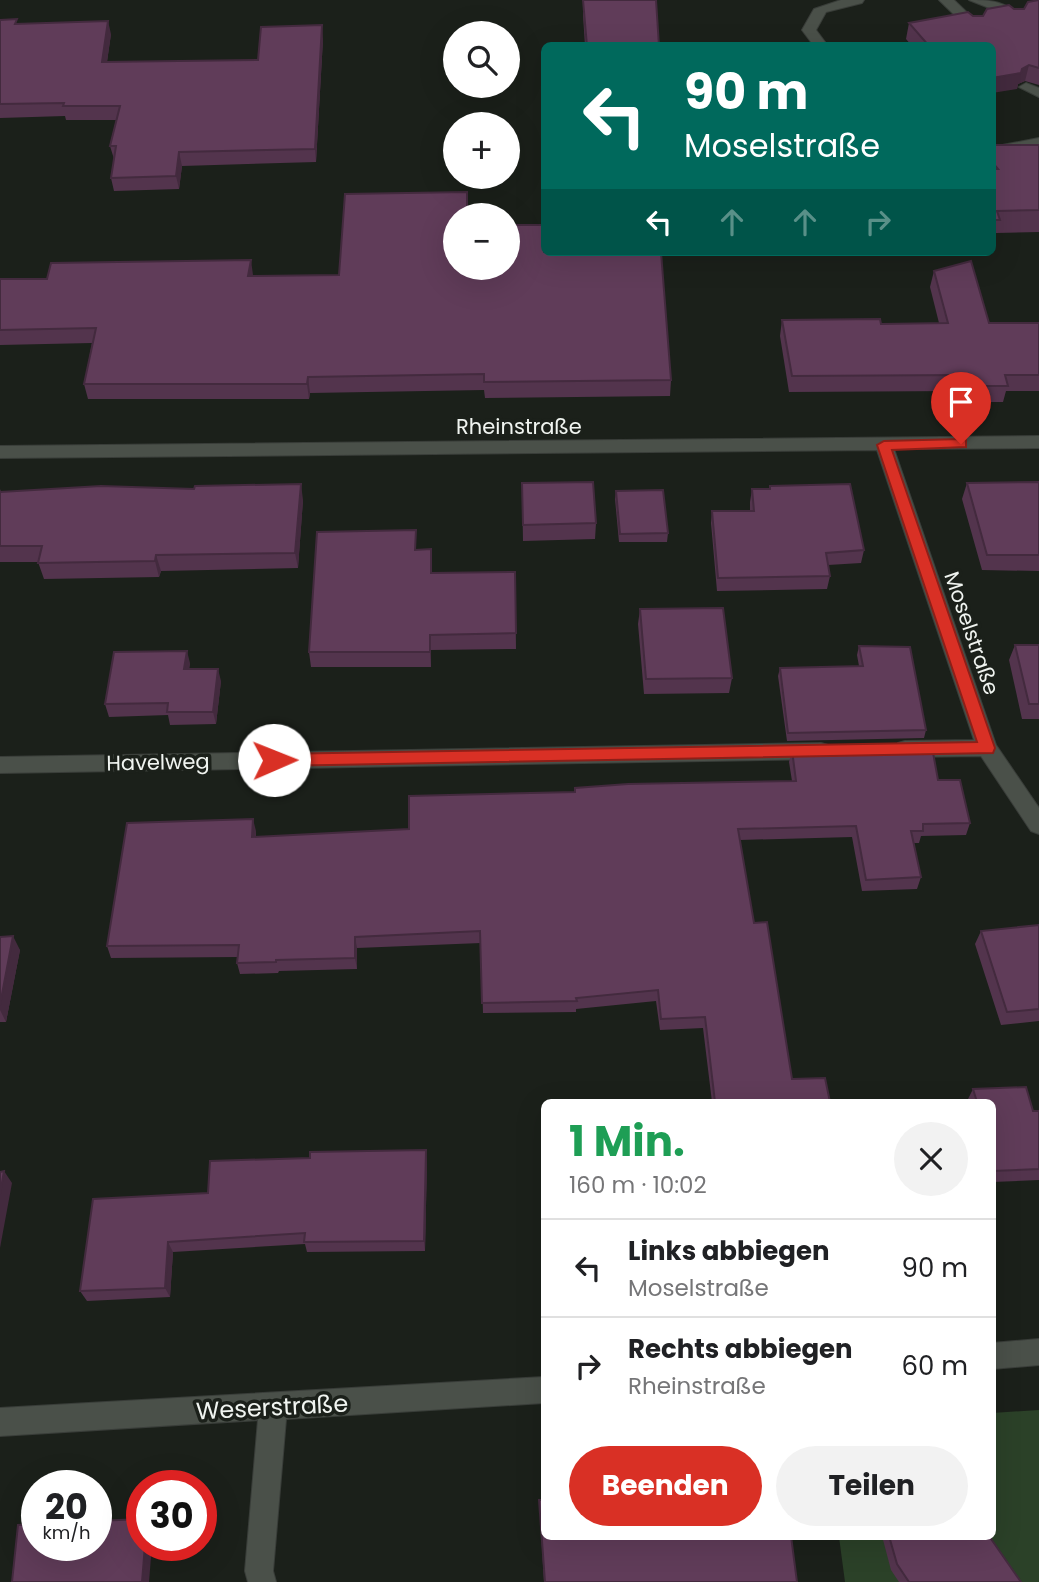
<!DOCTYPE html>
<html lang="de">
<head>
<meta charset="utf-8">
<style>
  body { margin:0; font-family:Poppins,sans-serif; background:#f2f2f2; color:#202124; height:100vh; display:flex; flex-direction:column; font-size:26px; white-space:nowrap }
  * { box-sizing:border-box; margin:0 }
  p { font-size:23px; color:#757577 }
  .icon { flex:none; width:38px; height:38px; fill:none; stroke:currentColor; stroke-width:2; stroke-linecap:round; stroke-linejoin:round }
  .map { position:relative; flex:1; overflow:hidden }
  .drawer { position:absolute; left:541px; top:1099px; width:455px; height:441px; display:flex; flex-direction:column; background:#fff; border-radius:10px; box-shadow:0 7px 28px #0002 }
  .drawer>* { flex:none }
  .top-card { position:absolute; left:541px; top:42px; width:455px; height:214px; border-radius:10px; box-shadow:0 7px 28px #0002; background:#00695c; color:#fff; overflow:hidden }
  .controls { position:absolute; left:443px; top:21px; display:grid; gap:14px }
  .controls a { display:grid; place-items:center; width:77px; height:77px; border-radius:50%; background:#fff; box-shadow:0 7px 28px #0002; font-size:35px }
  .speed { position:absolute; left:21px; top:1470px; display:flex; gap:14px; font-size:35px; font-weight:700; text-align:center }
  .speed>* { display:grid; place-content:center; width:91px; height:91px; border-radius:50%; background:#fff; box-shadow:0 7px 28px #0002; line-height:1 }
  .speed small { font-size:18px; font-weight:400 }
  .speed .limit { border:10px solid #d22; background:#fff; color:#111 }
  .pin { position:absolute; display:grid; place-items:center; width:60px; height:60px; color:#fff; margin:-72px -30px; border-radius:50% 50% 50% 0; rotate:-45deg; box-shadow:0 0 7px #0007 }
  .pin .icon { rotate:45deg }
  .me { position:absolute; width:77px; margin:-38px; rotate:89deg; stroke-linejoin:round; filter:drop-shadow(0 0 5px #0008) }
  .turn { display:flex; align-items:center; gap:24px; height:147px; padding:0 28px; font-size:32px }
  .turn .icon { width:91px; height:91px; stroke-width:2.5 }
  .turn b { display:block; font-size:49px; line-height:60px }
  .lanes { display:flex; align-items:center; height:66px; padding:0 28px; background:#0003; justify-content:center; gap:35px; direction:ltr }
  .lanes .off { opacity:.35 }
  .round { display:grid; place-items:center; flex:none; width:74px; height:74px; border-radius:37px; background:#f2f2f2 }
  .head { display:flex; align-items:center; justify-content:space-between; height:119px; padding:0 28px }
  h1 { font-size:42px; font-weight:700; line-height:52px; color:#1e9e55 }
  .action { display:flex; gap:14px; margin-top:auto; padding:14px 28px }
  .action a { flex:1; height:80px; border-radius:42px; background:#d93025; color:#fff; font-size:28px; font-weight:700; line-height:80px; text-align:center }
  .action a+a { background:#f2f2f2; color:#202124 }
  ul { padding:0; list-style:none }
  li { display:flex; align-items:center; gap:21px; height:98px; padding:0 28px; border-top:2px solid #e0e0e0 }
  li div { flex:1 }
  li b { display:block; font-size:26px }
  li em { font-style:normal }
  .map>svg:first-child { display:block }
</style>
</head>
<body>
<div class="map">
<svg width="1039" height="1582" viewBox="0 0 1039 1582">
  <rect width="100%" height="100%" fill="#1b201a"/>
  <path fill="#2b4128" d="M 1039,1410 L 1039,1582 L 845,1582 L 839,1537 L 992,1536 L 992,1413 Z"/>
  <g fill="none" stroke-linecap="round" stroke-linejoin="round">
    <g stroke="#393d39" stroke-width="2">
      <path id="minor" d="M 841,0 L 864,0 L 862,3 L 826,12 L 816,30 L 828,46 L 814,46 L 802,30 L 814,9 Z
        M 939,0 L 954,0 L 981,26 L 979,29 L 969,29 Z
        M 969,0 C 990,0 1008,1 1022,19 L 1020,22 L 1010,22 L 1002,13 Z
        M 1026,83 L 1039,88 L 1039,97 L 1019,87 Z
        M 1039,138 L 1039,146 L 992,156 L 992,147 Z
        M 1039,436 L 1039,448 L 894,449 L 996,745 L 1039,808 L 1039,834 L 1031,831 L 981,756 L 905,757 L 898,755 L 895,749 L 898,743 L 905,741 L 974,740 L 877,450 L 0,458 L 0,446 Z
        M 821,743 L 828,745 L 831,751 L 828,757 L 821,759 L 0,773 L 0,757 Z
        M 1039,1339 L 1039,1365 L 992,1369 L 992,1343 Z
        M 544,1377 L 544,1403 L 286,1419 L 273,1571 L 276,1582 L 248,1582 L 245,1571 L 258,1420 L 0,1436 L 0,1408 Z"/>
    </g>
    <use href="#minor" fill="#4a5049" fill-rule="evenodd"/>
  </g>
  <path fill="#53344d" d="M 583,0 L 659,46 L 585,46 L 583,15 Z
    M 1039,0 L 1039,85 L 1025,81 L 1018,84 L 1017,89 L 992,46 L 912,46 L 906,39 L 909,23 L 973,16 L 983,16 L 1014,9 L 1024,9 Z
    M 0,20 L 18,24 L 111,34 L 107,62 L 258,60 L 323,39 L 316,162 L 182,166 L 179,189 L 114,191 L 111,178 L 114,159 L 110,146 L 116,120 L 66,120 L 65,116 L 0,118 Z
    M 992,145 L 1039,145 L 1039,232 L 996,233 L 994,242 L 992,242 Z
    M 455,215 L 671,380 L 670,396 L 485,398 L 484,390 L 310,393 L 309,399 L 88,399 L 84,384 L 92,343 L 0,345 L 0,279 L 339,275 Z
    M 934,271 L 989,323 L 1039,323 L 1039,391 L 1006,391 L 1003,402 L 960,402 L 957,391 L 789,392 L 780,336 L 782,320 L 881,324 L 939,323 L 930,287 Z
    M 1039,482 L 1039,571 L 982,570 L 962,499 L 967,483 Z
    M 522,483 L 596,523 L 595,539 L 523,541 Z
    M 770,486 L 864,550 L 861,563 L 828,565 L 830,576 L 827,589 L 717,591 L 711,523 L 712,511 L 750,511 L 750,502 L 752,489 L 769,489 Z
    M 0,489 L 1,492 L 303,500 L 298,568 L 161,571 L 159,577 L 44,579 L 38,562 L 0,562 Z
    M 616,491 L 668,533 L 667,542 L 619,542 L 615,499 Z
    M 417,550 L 432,565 L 432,573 L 515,572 L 516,649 L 431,650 L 431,667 L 311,667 L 309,652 Z
    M 640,609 L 732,678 L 729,693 L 644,694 L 638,624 Z
    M 1015,645 L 1039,645 L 1039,719 L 1022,719 L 1009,660 Z
    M 859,646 L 926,730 L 924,738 L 787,741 L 778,676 L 780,668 L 859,666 L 857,655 Z
    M 190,663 L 189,669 L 221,681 L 216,724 L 170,725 L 168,715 L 109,717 L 105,704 Z
    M 792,750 L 938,780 L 970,823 L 966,835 L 921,836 L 919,843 L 914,843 L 921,877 L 917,889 L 862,891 L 852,837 L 740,840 L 754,923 L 792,1079 L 830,1102 L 712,1102 L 703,1028 L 660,1030 L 656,1001 L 576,1009 L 576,1012 L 483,1013 L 481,943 L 357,948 L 357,969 L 279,971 L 278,973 L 240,974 L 237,963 L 238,957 L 111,958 L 107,946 L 256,831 L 256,837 L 409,829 L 574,792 L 575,788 L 792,781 L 789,762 Z
    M 1039,925 L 1039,1021 L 1001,1025 L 975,944 L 981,931 Z
    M 0,937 L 20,950 L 6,1022 L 0,1022 Z
    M 973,1089 L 1033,1111 L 1039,1111 L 1039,1180 L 992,1182 L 992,1102 L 967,1102 L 967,1101 Z
    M 427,1161 L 425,1251 L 307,1252 L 305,1244 L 173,1252 L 170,1297 L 87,1301 L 80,1291 L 208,1193 Z
    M 539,1500 L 797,1582 L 544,1582 Z
    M 882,1536 L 989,1536 L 1021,1582 L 899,1582 L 891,1570 Z"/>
  <path fill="#432a3e" d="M 108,21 L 111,34 L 105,75 L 102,62 Z
    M 322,25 L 323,39 L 316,162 L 315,149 Z
    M 1029,65 L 1025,81 L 1018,84 L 1017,89 L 992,93 L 992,78 L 1022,69 Z
    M 179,152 L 182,166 L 179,189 L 176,176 Z
    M 251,260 L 253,275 L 251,292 L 248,276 Z
    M 308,377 L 310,393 L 309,399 L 307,384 Z
    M 301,484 L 303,500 L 298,568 L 295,553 Z
    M 156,555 L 161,571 L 159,577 L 155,561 Z
    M 430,635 L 431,650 L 431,667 L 430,652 Z
    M 187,651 L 190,663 L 187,682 L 184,669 Z
    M 218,669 L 221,681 L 216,724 L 213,712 Z
    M 253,819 L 256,831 L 255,849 L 252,837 Z
    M 13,936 L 20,950 L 6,1022 L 0,1010 L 0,1005 Z
    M 355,937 L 357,948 L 357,969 L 355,958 Z
    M 426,1150 L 427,1161 L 425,1251 L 424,1241 Z
    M 4,1171 L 12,1183 L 0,1248 L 0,1194 Z
    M 168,1242 L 173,1252 L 170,1297 L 165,1288 Z
    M 145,1545 L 152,1545 L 149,1582 L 142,1582 Z"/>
  <path fill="#603c59" stroke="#432a3e" stroke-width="2" d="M 583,0 L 656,0 L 659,46 L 587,46 Z
    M 1039,0 L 1039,68 L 1029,65 L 1022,69 L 1021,73 L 992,78 L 992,46 L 929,46 L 909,23 L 968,12 L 973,16 L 983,16 L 987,9 L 1009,5 L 1014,9 L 1024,9 L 1028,2 Z
    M 17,19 L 15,24 L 108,21 L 102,62 L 258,60 L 261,27 L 322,25 L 315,149 L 179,152 L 176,176 L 111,178 L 116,146 L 110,146 L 120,106 L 63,106 L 64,103 L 0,104 L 0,20 Z
    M 992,145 L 1039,145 L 1039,210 L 997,211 L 1000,220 L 992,220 L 992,169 L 998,169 L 992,162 Z
    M 467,192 L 467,215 L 455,215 L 455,268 L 508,268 L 508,225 L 544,225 L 544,252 L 661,252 L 671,380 L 484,382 L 484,374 L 308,377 L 307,384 L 84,384 L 96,328 L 0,330 L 0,279 L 47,279 L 51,263 L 251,260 L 248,276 L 339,275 L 345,194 Z
    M 971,261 L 989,323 L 1039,323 L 1039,375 L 1005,375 L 1008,386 L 964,386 L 961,375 L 792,376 L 782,320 L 880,319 L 881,324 L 948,323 L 934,271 Z
    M 593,482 L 596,523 L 523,525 L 522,483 Z
    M 1039,482 L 1039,555 L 987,555 L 967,483 Z
    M 301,484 L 295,553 L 156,555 L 155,561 L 38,563 L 42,546 L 0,546 L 0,492 L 101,486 L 194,489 L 195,486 Z
    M 850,484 L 864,550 L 826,553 L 830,576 L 718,578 L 712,511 L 754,511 L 752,489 L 770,489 L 770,486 Z
    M 663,490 L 668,533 L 620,534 L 616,491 Z
    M 416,530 L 415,550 L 431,549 L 431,573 L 515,572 L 516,633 L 430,635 L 430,652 L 309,652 L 317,532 Z
    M 723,608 L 732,678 L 646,679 L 640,609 Z
    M 1015,645 L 1039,645 L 1039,704 L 1029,704 Z
    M 859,646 L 910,647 L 926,730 L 788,733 L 780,668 L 863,666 Z
    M 187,651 L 184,669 L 218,669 L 213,712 L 167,712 L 168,703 L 105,704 L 114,652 Z
    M 932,747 L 938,780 L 960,780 L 970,823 L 923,824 L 923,831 L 911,831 L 921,877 L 866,880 L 856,826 L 738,829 L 754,923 L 767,922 L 792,1079 L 825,1078 L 830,1102 L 715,1102 L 705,1017 L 661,1019 L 658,990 L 576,998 L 577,1001 L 482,1003 L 480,931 L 355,937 L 355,958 L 276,960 L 276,962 L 237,963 L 239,945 L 107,946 L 127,823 L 253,819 L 252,837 L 409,829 L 409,796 L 575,792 L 575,788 L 628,784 L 796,781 L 792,750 Z
    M 1039,925 L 1039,1009 L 1007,1012 L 981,931 Z
    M 13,936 L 0,1005 L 0,937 Z
    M 1026,1087 L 1033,1111 L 1039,1111 L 1039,1169 L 992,1171 L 992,1102 L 977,1102 L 973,1089 Z
    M 426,1150 L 424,1241 L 304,1242 L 305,1233 L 168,1242 L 165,1288 L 80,1291 L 93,1199 L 208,1193 L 210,1161 L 310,1158 L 310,1152 Z
    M 4,1171 L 0,1194 L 0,1172 Z
    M 539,1500 L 544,1500 L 544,1536 L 791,1536 L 797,1582 L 545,1582 Z
    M 142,1519 L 142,1545 L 145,1545 L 142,1582 L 12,1582 L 18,1525 L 37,1524 L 37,1545 L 96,1545 L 96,1521 Z
    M 889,1536 L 989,1536 L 1021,1582 L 909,1582 L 897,1564 Z"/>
  <path fill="#d93025" stroke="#8d1f18" stroke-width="2" d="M 961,439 L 966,440 L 966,447 L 892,450 L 995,748 L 993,753 L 274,766 L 266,760 L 274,754 L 977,742 L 877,445 L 884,441 Z"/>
  <g text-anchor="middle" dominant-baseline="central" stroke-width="7" stroke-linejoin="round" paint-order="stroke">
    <g font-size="21" fill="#f0f4f0" stroke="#1b201a">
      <text x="519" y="426">Rheinstraße</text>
      <text transform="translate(972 633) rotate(71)">Moselstraße</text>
      <text transform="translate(158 762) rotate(-1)">Havelweg</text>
    </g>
    <g font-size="24" fill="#f0f4f0" stroke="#1b201a">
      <text transform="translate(272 1407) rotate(-3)">Weserstraße</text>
    </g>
  </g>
</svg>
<div class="controls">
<a><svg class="icon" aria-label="search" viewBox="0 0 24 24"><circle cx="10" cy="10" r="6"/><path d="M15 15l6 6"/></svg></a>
<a>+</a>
<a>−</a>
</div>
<div class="speed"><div>20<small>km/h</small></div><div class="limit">30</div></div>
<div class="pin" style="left:961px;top:444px;background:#d93025"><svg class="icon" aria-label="arrive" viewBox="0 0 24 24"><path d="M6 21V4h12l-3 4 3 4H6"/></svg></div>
<svg class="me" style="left:274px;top:760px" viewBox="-20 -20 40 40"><circle r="19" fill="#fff"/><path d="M0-13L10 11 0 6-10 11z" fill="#d93025"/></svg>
<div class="top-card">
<div class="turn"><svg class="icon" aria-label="left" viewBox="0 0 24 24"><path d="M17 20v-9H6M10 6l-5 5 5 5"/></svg><div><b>90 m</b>Moselstraße</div></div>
<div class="lanes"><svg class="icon" aria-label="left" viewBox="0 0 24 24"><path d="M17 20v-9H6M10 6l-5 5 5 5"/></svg><svg class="icon off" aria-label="ahead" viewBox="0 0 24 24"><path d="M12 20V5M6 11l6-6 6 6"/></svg><svg class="icon off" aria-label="ahead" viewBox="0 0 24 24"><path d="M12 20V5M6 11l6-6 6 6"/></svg><svg class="icon off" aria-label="right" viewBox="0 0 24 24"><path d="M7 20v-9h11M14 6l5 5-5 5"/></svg></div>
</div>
<section class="drawer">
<div class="head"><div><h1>1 Min.</h1><p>160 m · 10:02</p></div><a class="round"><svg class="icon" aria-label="close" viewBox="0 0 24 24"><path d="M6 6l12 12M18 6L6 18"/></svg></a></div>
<ul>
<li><svg class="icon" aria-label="left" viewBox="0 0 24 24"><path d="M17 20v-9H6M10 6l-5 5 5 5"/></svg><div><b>Links abbiegen</b><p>Moselstraße</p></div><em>90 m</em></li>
<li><svg class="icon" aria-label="right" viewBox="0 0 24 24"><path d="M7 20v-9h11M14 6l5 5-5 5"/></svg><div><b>Rechts abbiegen</b><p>Rheinstraße</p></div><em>60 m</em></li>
</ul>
<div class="action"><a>Beenden</a><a>Teilen</a></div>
</section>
</div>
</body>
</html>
